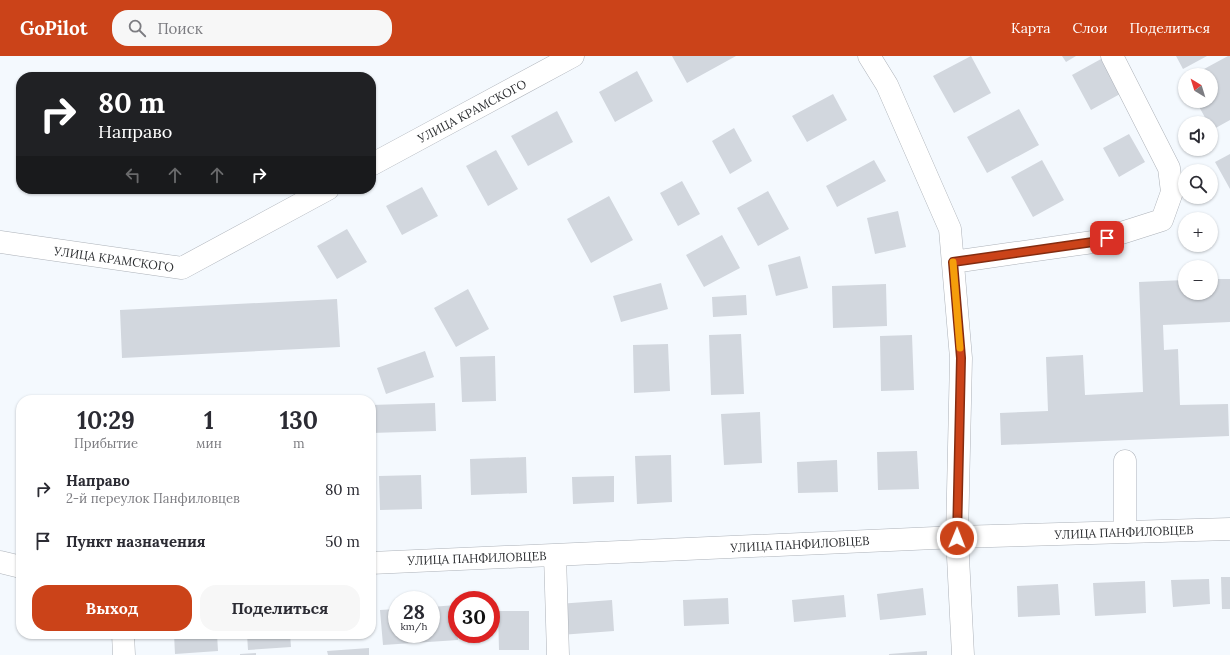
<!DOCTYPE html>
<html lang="ru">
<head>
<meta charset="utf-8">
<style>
  body { margin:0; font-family:Lora,serif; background:#f7f7f7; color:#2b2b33; height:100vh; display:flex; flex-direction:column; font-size:15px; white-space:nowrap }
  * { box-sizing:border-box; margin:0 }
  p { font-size:13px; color:#7c7c81 }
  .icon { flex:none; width:22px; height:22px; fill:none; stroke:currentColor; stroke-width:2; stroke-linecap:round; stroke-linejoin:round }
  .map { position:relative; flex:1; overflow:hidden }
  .sheet { position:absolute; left:16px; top:339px; width:360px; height:244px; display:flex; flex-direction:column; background:#fff; border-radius:16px; box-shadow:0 1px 3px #0004 }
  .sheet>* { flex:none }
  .top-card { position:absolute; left:16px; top:16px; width:360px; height:122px; border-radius:16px; box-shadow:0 1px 3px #0004; background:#202124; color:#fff; overflow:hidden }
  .needle { width:26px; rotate:322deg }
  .tools { position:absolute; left:1178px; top:12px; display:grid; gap:8px }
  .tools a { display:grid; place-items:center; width:40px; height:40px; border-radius:50%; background:#fff; box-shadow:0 1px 3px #0004; font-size:20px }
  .speed { position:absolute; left:388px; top:535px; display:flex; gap:8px; font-size:20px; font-weight:700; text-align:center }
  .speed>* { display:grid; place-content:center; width:52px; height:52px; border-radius:50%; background:#fff; box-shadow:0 1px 3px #0004; line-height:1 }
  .speed small { font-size:10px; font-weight:400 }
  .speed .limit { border:6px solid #d22; background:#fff; color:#111 }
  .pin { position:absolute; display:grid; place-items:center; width:34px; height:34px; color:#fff; margin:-17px; border-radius:8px; box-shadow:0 2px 6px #0006 }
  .me { position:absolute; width:44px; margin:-22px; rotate:1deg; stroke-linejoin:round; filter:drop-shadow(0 0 3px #0008) }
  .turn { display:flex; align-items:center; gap:14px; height:84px; padding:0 16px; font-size:18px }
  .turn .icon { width:52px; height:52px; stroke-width:2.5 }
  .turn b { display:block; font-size:28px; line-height:34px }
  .lanes { display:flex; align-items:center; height:38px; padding:0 16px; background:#0003; justify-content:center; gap:20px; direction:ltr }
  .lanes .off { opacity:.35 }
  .eta { display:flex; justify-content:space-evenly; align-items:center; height:68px; text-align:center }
  .eta b { font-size:24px; font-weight:800; line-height:28px }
  .cta { display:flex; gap:8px; margin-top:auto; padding:8px 16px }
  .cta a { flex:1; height:46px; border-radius:16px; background:#cb4319; color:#fff; font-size:16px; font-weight:800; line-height:46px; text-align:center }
  .cta a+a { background:#f7f7f7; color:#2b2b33 }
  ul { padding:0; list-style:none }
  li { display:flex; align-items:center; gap:12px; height:52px; padding:0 16px }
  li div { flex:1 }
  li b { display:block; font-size:15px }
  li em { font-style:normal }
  header { display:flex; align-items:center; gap:24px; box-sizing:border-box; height:56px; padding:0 20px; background:#cb4319; color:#fff }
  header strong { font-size:19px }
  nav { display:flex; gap:22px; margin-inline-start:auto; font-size:14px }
  .search { width:280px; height:36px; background:#f7f7f7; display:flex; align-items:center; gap:10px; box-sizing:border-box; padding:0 14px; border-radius:16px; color:#7c7c81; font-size:15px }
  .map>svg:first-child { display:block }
</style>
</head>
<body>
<header>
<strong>GoPilot</strong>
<div class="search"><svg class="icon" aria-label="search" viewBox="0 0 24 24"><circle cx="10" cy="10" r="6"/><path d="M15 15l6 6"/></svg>Поиск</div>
<nav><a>Карта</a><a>Слои</a><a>Поделиться</a></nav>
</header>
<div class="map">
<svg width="1230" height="599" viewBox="0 0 1230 599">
  <rect width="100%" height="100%" fill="#f4f9fe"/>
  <path fill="#d2d7de" d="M 672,0 L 736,0 L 687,27 Z
    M 971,0 L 991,37 L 954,57 L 933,20 Z
    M 1062,0 L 1076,0 L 1066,6 Z
    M 1176,0 L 1207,0 L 1183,13 Z
    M 1228,0 L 1230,0 L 1230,64 L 1212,74 L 1211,67 L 1208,67 L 1196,45 L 1211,45 L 1211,19 L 1193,19 Z
    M 1101,3 L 1120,38 L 1091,54 L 1072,19 Z
    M 637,15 L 653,45 L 615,66 L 599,36 Z
    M 833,38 L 847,64 L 807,86 L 792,60 Z
    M 1019,53 L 1039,89 L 987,117 L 967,81 Z
    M 557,55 L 573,86 L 528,110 L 511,80 Z
    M 734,72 L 752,105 L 730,118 L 712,85 Z
    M 1129,78 L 1145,106 L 1119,121 L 1103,92 Z
    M 496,94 L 518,133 L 488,150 L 466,110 Z
    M 1230,98 L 1230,133 L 1215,106 Z
    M 874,104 L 886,125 L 837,151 L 826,130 Z
    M 1042,104 L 1064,144 L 1033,161 L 1011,121 Z
    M 682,125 L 700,158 L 678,170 L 660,137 Z
    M 422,131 L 438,160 L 402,179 L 386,150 Z
    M 768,135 L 789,173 L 758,190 L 737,152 Z
    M 609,140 L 633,184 L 591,207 L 567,163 Z
    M 898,155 L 906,191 L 875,198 L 867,162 Z
    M 347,173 L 367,206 L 337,223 L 317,190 Z
    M 722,179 L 740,212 L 704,231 L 686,199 Z
    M 800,200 L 808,232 L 776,240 L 768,209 Z
    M 1211,223 L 1230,223 L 1230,266 L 1163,269 L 1164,294 L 1178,293 L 1180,349 L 1228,348 L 1229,380 L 1001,389 L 1000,357 L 1048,355 L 1046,301 L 1083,299 L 1085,339 L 1143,336 L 1139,226 L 1185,224 L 1185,237 L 1211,237 Z
    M 661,227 L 668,253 L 621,266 L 613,240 Z
    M 886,228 L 887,270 L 833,272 L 832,230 Z
    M 468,233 L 489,273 L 456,291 L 434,252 Z
    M 746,239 L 747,259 L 713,261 L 712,241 Z
    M 337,243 L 340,291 L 122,302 L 120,254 Z
    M 741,278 L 744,338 L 711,339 L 709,279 Z
    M 912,279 L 914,334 L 881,335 L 880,280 Z
    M 668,288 L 670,335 L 634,337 L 633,289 Z
    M 425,295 L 434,321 L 386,338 L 377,312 Z
    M 495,300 L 496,345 L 462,346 L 460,301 Z
    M 435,347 L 436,375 L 371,377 L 371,349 Z
    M 760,356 L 762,407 L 724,409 L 721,358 Z
    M 917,395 L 919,433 L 878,434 L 877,396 Z
    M 671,399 L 672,446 L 637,448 L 635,400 Z
    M 526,401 L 527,437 L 471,439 L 470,403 Z
    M 837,404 L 838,436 L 798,437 L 797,406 Z
    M 421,419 L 422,453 L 380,454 L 379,420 Z
    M 614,420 L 614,446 L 573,448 L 572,421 Z
    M 1221,521 L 1230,521 L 1230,553 L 1222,553 Z
    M 1209,523 L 1210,548 L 1173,551 L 1171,524 Z
    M 1145,525 L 1146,557 L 1095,560 L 1093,527 Z
    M 1058,528 L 1060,559 L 1018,561 L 1017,530 Z
    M 923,532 L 926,559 L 880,564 L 877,538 Z
    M 844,539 L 846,561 L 794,566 L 792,544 Z
    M 728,542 L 729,568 L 684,570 L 683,544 Z
    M 612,544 L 614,575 L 560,579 L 558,548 Z
    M 456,549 L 458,584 L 383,589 L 380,554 L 397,553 L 397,578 L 431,578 L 431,551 Z
    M 498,555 L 529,555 L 529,594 L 499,594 Z
    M 174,578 L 217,578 L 218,595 L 175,598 Z
    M 247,578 L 290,578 L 291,591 L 248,594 Z
    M 369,592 L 369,599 L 328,599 L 327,595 Z
    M 927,595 L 927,599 L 889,599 L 889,598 Z
    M 256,597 L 256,599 L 240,599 L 240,598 Z"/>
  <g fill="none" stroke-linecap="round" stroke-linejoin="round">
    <g stroke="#adb2b9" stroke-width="23">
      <path id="minor" d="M 869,0 L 887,29 L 950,173 L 961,302 L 957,481 L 963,599
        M 371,109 L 573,0
        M 0,186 L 182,212 L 328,133
        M 953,206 L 1093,186 L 1162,164 L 1172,136 L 1169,112 L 1112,0
        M 1125,405 L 1125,476
        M 555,499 L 558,599
        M 0,506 L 21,511
        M 371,507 L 957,481 L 1230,473
        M 123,578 L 124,599"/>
    </g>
    <use href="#minor" stroke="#fff" stroke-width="22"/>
  </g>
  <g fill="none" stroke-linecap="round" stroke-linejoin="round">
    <g stroke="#842c10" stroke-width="10">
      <path id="route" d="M 957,482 L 961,302 L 953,206 L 1093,186 L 1107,182"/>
    </g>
    <use href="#route" stroke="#cb4319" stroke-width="7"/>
    <path stroke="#f59e0b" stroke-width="7" d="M 953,206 L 960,292"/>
  </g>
  <g text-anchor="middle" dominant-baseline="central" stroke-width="3.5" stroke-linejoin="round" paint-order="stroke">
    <g font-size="12" fill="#2c2e31" stroke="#fff">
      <text transform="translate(472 55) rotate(-28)">УЛИЦА КРАМСКОГО</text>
      <text transform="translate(114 203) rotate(8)">УЛИЦА КРАМСКОГО</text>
      <text transform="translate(1124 476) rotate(-2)">УЛИЦА ПАНФИЛОВЦЕВ</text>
      <text transform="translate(800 488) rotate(-3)">УЛИЦА ПАНФИЛОВЦЕВ</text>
      <text transform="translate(477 502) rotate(-2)">УЛИЦА ПАНФИЛОВЦЕВ</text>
    </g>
  </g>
</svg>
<div class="tools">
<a><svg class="needle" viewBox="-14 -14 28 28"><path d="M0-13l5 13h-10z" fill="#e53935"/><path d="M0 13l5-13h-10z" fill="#7c7c81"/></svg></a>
<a><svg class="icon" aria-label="sound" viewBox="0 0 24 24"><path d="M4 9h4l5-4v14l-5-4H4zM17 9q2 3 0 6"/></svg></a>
<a><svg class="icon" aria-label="search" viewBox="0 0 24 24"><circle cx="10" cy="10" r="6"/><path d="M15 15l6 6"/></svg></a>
<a>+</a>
<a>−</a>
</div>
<div class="speed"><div>28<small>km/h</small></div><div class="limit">30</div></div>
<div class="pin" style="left:1107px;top:182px;background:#d93025"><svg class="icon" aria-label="arrive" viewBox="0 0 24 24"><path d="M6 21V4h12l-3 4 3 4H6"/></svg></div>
<svg class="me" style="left:957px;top:482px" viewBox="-20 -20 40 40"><circle r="17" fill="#cb4319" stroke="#fff" stroke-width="3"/><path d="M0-11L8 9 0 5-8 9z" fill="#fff"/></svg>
<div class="top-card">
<div class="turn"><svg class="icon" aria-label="right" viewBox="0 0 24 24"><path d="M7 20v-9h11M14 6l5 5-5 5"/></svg><div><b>80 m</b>Направо</div></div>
<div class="lanes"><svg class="icon off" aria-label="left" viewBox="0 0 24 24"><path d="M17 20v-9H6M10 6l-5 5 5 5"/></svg><svg class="icon off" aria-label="ahead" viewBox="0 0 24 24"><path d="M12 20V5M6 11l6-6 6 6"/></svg><svg class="icon off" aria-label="ahead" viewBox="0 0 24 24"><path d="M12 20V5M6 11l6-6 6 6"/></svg><svg class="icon" aria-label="right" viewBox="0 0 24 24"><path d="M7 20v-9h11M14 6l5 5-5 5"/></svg></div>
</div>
<section class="sheet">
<div class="eta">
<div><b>10:29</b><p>Прибытие</p></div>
<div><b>1</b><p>мин</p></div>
<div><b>130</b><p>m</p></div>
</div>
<ul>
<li><svg class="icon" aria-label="right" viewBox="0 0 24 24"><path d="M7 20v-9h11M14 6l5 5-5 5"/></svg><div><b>Направо</b><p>2-й переулок Панфиловцев</p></div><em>80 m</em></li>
<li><svg class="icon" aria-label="arrive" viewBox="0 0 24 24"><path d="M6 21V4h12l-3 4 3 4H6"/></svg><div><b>Пункт назначения</b></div><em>50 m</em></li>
</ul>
<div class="cta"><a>Выход</a><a>Поделиться</a></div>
</section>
</div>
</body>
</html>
